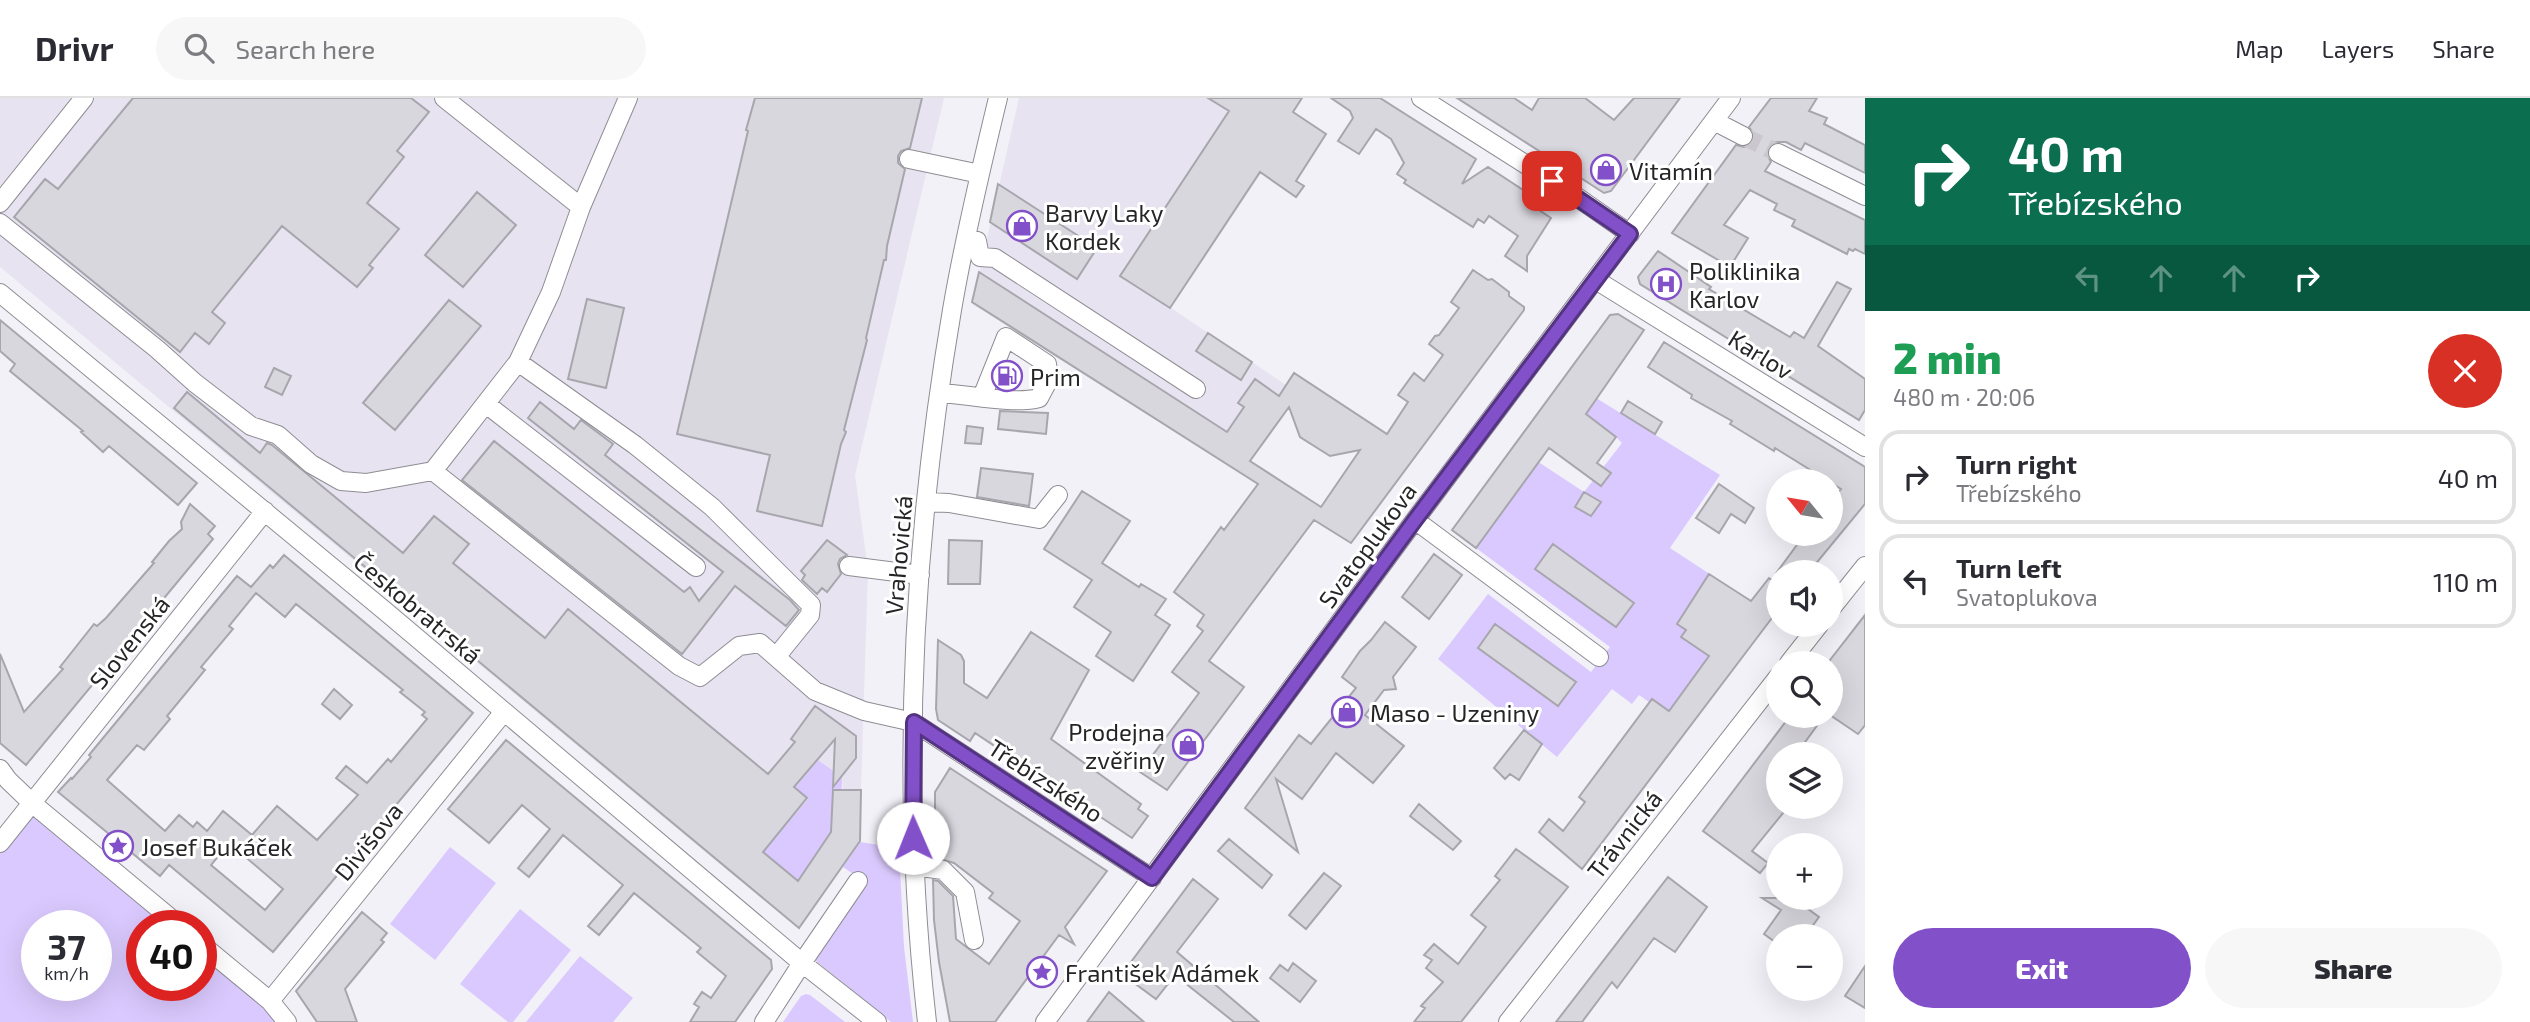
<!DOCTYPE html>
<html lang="en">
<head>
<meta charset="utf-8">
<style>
  body { margin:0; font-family:"Exo 2",sans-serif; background:#f7f7f7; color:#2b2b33; height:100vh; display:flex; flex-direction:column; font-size:26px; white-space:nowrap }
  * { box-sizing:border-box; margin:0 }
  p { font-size:23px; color:#7c7c81 }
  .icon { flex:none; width:38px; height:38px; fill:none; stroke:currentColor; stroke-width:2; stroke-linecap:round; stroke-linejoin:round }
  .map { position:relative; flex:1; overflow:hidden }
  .side { display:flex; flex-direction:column; background:#fff; width:665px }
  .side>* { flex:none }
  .guide { background:#0b6e4f; color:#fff; overflow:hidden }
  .needle { width:46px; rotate:300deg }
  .tools { position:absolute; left:1766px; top:371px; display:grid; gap:14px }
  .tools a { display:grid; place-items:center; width:77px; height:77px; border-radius:50%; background:#fff; box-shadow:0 7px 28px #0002; font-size:35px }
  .speed { position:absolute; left:21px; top:812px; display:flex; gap:14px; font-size:35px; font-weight:700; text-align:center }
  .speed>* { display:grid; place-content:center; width:91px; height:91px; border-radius:50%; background:#fff; box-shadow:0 7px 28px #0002; line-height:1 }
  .speed small { font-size:18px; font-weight:400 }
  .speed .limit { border:10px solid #d22; background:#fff; color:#111 }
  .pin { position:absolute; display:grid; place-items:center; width:60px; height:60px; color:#fff; margin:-30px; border-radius:14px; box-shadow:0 4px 10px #0006 }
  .me { position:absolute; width:77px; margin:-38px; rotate:359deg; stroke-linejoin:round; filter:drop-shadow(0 0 5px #0008) }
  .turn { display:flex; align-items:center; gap:24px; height:147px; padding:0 28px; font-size:32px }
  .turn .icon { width:91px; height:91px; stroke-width:2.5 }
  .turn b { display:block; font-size:49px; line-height:60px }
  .lanes { display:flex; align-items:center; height:66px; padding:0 28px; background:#0003; justify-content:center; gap:35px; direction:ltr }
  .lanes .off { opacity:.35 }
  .round { display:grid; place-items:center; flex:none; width:74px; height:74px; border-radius:37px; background:#f7f7f7 }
  .headline { display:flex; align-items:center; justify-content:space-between; height:119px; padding:0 28px }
  h1 { font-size:42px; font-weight:800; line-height:52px; color:#1e9e55 }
  .action { display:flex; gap:14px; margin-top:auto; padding:14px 28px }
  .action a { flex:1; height:80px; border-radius:42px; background:#8250c8; color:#fff; font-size:28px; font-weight:800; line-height:80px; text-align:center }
  .action a+a { background:#f7f7f7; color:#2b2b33 }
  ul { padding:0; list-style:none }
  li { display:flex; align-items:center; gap:21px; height:94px; margin:0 14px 10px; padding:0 14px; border:4px solid #e1e1e2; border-radius:21px }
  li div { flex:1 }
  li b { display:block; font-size:26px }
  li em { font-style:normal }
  header { display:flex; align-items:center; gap:42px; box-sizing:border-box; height:98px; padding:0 35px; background:#fff; border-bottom:2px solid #e1e1e2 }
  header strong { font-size:33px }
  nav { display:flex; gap:38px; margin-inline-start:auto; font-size:24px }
  .search { width:490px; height:63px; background:#f7f7f7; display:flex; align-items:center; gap:18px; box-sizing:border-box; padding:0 24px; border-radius:38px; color:#7c7c81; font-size:26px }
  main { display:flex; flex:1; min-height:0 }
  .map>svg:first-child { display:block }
</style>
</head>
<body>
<header>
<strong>Drivr</strong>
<div class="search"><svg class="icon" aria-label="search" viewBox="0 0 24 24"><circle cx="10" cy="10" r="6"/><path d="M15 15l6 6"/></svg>Search here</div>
<nav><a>Map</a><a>Layers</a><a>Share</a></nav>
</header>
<main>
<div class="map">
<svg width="1865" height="924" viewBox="0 0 1865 924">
  <rect width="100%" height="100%" fill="#f3f1f8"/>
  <path fill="#e7e3f1" d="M 0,0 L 944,0 L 855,377 L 868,471 L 861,693 L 843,694 L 842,679 L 818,662 L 795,690 L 808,701 L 739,782 L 0,169 Z
    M 1019,0 L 1269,0 L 1266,68 L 1171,210 L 1298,295 L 1242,375 L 972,206 Z"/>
  <path fill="#dac9fe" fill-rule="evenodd" d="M 1564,280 L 1720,377 L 1670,450 L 1748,501 L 1701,489 L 1677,526 L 1686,532 L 1681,539 L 1711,560 L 1696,576 L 1666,616 L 1639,597 L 1632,606 L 1612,591 L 1557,659 L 1438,561 L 1488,496 L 1591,574 L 1610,549 L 1476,450 L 1534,370 L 1510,352 L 1514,348 L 1584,394 L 1622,345 L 1616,339 L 1554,294 Z
    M 818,662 L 842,679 C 843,719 821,754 803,788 L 763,754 L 808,701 L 795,690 Z
    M 32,713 L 170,828 L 142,828 L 142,887 L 201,887 L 201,854 L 270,912 L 279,924 L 0,924 L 0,751 ZM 37,828 L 96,828 L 96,887 L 37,887 Z
    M 860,744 L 899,750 L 904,849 L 913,924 L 891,924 L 810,858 L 862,782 L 843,769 Z
    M 450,749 L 496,785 L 435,862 L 390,826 Z
    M 520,811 L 571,852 L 513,924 L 508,924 L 460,886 Z
    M 580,858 L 633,900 L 613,924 L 526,924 Z
    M 806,896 L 810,897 L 845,924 L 783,924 L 801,898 Z"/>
  <path fill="#d9d7de" stroke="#a8a6ad" stroke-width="2" fill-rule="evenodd" d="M 133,0 L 411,0 L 429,14 L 397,53 L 404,59 L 367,105 L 399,131 L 369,167 L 373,170 L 357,189 L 282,128 L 212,214 L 225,225 L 209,246 L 195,235 L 180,254 L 14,119 L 45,81 L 58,91 Z
    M 755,0 L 922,0 L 910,50 L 901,53 L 898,58 L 898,65 L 905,71 L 887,148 L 886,162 L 884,162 L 866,240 L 867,242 L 844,332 L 846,334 L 841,346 L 822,428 L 757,413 L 770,357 L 677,336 L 748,33 L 746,32 Z
    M 1208,0 L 1302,0 L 1293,14 L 1326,36 L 1296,83 L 1304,88 L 1296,99 L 1260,74 L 1170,210 L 1120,178 L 1229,13 Z
    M 1331,0 L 1380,0 L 1476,61 L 1462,86 L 1488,69 L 1540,103 L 1536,110 L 1551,120 L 1527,158 L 1527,173 L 1505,158 L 1518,138 L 1489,118 L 1484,125 L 1478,121 L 1473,129 L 1404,85 L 1406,82 L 1397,76 L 1404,65 L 1391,41 L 1376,31 L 1359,56 L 1338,43 L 1353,20 L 1350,13 Z
    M 1457,0 L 1514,0 L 1532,12 L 1539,0 L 1585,0 L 1614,22 L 1634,0 L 1680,0 L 1611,93 L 1604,95 Z
    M 1771,0 L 1817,0 L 1809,13 L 1827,20 L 1824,26 L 1865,47 L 1865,75 L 1805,45 L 1801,52 L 1786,44 L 1778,44 L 1772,45 L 1768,51 L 1767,56 L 1771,64 L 1765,73 L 1865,122 L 1865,156 L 1855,151 L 1853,153 L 1849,151 L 1847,156 L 1792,128 L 1795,122 L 1774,112 L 1777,106 L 1750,92 L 1724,127 L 1748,140 L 1730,169 L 1672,135 L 1736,47 L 1744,49 L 1753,44 L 1754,37 L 1749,29 Z
    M 998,86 L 1097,150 L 1077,181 L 990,124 Z
    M 477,94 L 516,127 L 463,189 L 425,157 Z
    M 1658,153 L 1711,189 L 1709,191 L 1790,239 L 1794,234 L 1804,240 L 1837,184 L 1851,191 L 1818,248 L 1865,281 L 1865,312 L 1859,322 L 1640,186 L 1638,179 Z
    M 1473,172 L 1488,182 L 1492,181 L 1509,194 L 1509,198 L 1524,209 L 1524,212 L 1351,445 L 1314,422 L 1249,509 L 1209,563 L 1244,589 L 1167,692 L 1140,674 L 1199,595 L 1172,574 L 1203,533 L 1197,528 L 1204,517 L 1174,494 L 1221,429 L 1224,432 L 1258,386 L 972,204 L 979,174 L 1227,334 L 1244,309 L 1238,305 L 1255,281 L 1279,298 L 1294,275 L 1387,336 L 1408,304 L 1398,297 L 1414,275 L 1424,283 L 1443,257 L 1429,246 L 1435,238 L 1439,237 L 1459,210 L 1451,204 ZM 1289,309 L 1300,339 L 1330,358 L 1360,352 L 1321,409 L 1250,363 Z
    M 587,201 L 624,210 L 606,290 L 568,281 Z
    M 449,202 L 481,228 L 395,332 L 363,305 Z
    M 1618,216 L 1644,232 L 1586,316 L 1616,339 L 1597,365 L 1611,375 L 1601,388 L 1549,350 L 1476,450 L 1452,432 L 1610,217 Z
    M 0,222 L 197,385 L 178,407 L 109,348 L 103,354 L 81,334 L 83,333 L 10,273 L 15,266 L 0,253 Z
    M 1208,235 L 1252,264 L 1241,282 L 1196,253 Z
    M 1664,244 L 1865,369 L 1865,406 L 1809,474 L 1777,474 L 1805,436 L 1830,436 L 1830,405 L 1841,391 L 1775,350 L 1774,353 L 1730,326 L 1732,323 L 1691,300 L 1692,297 L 1648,269 Z
    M 274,270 L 291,278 L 282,297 L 265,289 Z
    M 187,294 L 260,355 L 267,345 L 272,347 L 403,455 L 434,418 L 469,446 L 453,465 L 545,540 L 568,511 L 768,676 L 795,644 L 791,641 L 815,608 L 856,638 L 856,660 L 833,689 L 835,641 L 794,689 L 807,700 L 763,754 L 798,783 L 831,734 L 833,692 L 861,692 L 860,743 L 799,830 L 174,310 Z
    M 1628,303 L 1662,324 L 1655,336 L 1621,315 Z
    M 540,304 L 574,331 L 581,322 L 613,346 L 605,357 L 790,502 L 799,512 L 786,528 L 735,488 L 682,556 L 462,382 L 494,343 L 684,494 L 690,489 L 699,503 L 723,474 L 528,320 Z
    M 1000,313 L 1048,315 L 1046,336 L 998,331 Z
    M 967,328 L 983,330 L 981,346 L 965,345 Z
    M 981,370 L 1033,376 L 1029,408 L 977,399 Z
    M 1719,386 L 1754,410 L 1745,425 L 1731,416 L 1719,435 L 1696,420 Z
    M 1082,393 L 1130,423 L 1102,465 L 1139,489 L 1141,486 L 1166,501 L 1155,517 L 1170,527 L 1133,583 L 1096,558 L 1111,534 L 1074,509 L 1092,482 L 1044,451 Z
    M 1584,394 L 1601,404 L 1591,418 L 1575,409 Z
    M 190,406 L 215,428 L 208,436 L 213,441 L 26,667 L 0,645 L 0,556 L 24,614 L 63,571 L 60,569 L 94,526 L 97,528 L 106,520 L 154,465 L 152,464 L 169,443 L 182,431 L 181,424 Z
    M 827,442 L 847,457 L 840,461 L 838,466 L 841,476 L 827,494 L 822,490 L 817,496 L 802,482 L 805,477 L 801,473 Z
    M 949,442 L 982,443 L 980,486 L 948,486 Z
    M 1553,446 L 1634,505 L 1616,529 L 1535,471 Z
    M 1434,456 L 1462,477 L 1429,521 L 1402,499 Z
    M 284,457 L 473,615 L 273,854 L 169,767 L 160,778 L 58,694 L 71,680 L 72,681 L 91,659 L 89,657 L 237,478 L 251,489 L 270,467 L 273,470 ZM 256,495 L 285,519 L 296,506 L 403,592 L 400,594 L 425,614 L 422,617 L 427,621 L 391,664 L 388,661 L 367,685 L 346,668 L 336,680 L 358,697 L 317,742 L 277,708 L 252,737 L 223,713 L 207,733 L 197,724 L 193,729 L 179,717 L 165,733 L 107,682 L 137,647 L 144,652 L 170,621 L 167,618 L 205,572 L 201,569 L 233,531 L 229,528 ZM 229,745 L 283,791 L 265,812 L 211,767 Z
    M 1709,476 L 1751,503 L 1769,480 L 1778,486 L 1778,512 L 1582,771 L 1539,734 L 1549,721 L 1563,733 L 1585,704 L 1579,699 L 1652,601 L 1669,613 L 1709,558 L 1681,539 L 1686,532 L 1677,526 Z
    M 1865,517 L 1865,627 L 1858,636 L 1830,617 L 1830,562 Z
    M 1385,524 L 1416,549 L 1393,579 L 1396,591 L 1384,592 L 1365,617 L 1404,648 L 1373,685 L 1336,655 L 1302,701 L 1276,681 L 1298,754 L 1245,710 L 1299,637 L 1311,646 L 1356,590 L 1342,579 L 1360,553 L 1371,542 Z
    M 1495,526 L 1576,584 L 1558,608 L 1478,550 Z
    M 1031,534 L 1089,572 L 1051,641 L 1141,706 L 1138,711 L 1148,718 L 1132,740 L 975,635 L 970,643 L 938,622 L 936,611 L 938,542 L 961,557 L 964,563 L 964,585 L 987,600 Z
    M 334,591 L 352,607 L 340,621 L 322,606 Z
    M 1790,618 L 1824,618 L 1803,647 L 1816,656 L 1778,656 L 1778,709 L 1788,709 L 1752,753 L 1768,765 L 1760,775 L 1703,733 Z
    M 1524,632 L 1542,646 L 1519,682 L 1510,676 L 1505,681 L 1494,670 Z
    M 506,642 L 771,862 L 772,871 L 735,924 L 690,924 L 699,909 L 694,906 L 702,894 L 711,900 L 726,878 L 697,854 L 701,850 L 634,795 L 599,837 L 588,828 L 623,787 L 563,737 L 529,779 L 518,770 L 550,731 L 522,707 L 489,745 L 448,711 Z
    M 950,670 L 1107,773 L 1065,829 L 1074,846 L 1059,837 L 995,924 L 950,924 L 939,864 L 934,822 L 933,782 L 938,783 L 953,798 L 956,841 L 989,866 L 1020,823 L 989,800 L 993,795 L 954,765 L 933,759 L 933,748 L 943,736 L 935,730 L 935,694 Z
    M 1419,706 L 1461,743 L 1453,752 L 1410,718 Z
    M 1229,741 L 1272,777 L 1262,790 L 1218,753 Z
    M 1516,751 L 1568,789 L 1461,924 L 1414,924 L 1425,910 L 1421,908 L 1443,884 L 1426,870 L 1432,862 L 1424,857 L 1434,846 L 1458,866 L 1486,829 L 1471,817 L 1500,782 L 1495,778 Z
    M 1324,775 L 1341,788 L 1306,831 L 1289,817 Z
    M 1668,779 L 1707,809 L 1675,854 L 1654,840 L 1617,890 L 1612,884 L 1582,924 L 1556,924 Z
    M 1193,781 L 1218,801 L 1177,854 L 1259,924 L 1234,924 L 1175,877 L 1156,901 L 1122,876 Z
    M 1762,800 L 1793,800 L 1819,819 L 1805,838 L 1799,838 L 1790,831 L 1784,838 L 1778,838 L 1778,846 L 1764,836 L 1781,812 Z
    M 362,814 L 387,835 L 381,842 L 384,844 L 345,891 L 357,924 L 317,924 L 296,893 Z
    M 1293,865 L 1316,883 L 1300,904 L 1270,880 L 1280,867 L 1288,873 Z
    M 1865,868 L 1865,910 L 1845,898 Z
    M 1109,894 L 1144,924 L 1087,924 Z"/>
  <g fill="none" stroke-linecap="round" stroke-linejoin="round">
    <path stroke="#cac8ce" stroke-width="18" stroke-dasharray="18 9" stroke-linecap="butt" d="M 1743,38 L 1778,55"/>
    <g stroke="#8f8d93" stroke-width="20">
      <path id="minor" d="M 444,0 L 581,109
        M 1421,0 L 1574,97 L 1630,136
        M 1714,23 L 1743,38
        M 1778,55 L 1865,98
        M 909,61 L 980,76
        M 0,105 L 84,0
        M 0,125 L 157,251 L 195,285 L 251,328 L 278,337 L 311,366 L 341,383 L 366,385 L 433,373
        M 966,140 L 977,143 L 980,159 L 995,160 L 1196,291
        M 1596,182 L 1865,349
        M 0,195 L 385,513 L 802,865 L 877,924
        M 518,264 L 551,194 L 581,109 L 628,0
        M 939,295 C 967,296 1013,307 1039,300 L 1049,281 L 1047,266 L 1006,239 L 982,299
        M 486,306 L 696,469
        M 927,404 L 949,405 L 1039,421 L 1058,397
        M 1415,422 L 1599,559
        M 849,468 L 920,477
        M 1830,512 L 1865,468
        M 776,559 L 810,517 L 811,507 L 712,409 L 635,347 L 518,264 L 433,373 L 679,568 L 700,579 L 739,548 L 760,545 L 815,593 L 864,613 L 913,624 L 1152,780
        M 1789,565 L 1819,527
        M 0,671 L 8,682 L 33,706 L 180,828
        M 0,745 L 265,413
        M 914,768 L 943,772 L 965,794 L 974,842
        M 201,846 L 270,903 L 287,924
        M 270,903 L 503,615
        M 764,924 L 802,865 L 858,783
        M 927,924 C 900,688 912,447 952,212 C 964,141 981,70 998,0
        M 1045,924 L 1415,422 L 1731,0
        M 1508,924 L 1778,579"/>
    </g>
    <use href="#minor" stroke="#fff" stroke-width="18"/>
  </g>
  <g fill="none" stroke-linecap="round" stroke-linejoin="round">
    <g stroke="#543482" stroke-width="18">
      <path id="route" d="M 913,740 L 914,624 L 1152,780 L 1415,422 L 1630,136 L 1552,83"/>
    </g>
    <use href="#route" stroke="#8250c8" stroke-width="12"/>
  </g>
  <defs>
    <g id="shop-ring" transform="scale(1.575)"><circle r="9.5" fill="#fff" stroke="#8250c8" stroke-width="1.5"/><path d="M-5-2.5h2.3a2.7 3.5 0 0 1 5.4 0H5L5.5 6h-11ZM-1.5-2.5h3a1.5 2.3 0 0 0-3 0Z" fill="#8250c8"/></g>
    <g id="hospital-ring" transform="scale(1.575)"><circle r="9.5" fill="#fff" stroke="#8250c8" stroke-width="1.5"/><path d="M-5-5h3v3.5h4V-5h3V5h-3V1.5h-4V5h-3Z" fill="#8250c8"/></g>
    <g id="fuel-ring" transform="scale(1.575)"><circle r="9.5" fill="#fff" stroke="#8250c8" stroke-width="1.5"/><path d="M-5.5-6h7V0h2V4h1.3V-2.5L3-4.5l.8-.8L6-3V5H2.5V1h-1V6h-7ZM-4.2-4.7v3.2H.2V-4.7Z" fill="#8250c8"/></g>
    <g id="sight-ring" transform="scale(1.575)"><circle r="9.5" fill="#fff" stroke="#8250c8" stroke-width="1.5"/><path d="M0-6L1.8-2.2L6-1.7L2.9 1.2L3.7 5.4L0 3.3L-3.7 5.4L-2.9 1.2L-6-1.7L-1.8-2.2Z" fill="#8250c8"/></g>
  </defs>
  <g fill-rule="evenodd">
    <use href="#shop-ring" x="1606" y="72"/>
    <use href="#shop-ring" x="1022" y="128"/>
    <use href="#hospital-ring" x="1666" y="186"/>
    <use href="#fuel-ring" x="1007" y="278"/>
    <use href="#shop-ring" x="1347" y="614"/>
    <use href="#shop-ring" x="1188" y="647"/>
    <use href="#sight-ring" x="118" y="748"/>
    <use href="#sight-ring" x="1042" y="874"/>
  </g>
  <g text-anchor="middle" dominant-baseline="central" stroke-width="6" stroke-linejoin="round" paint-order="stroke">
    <g font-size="24" fill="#252527" stroke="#fff" text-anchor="start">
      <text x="1629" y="72">Vitamín</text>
      <text x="1045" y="114">Barvy Laky<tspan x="1045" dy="28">Kordek</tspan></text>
      <text x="1689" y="172">Poliklinika<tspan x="1689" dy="28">Karlov</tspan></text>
      <text x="1030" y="278">Prim</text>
      <text x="1370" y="614">Maso - Uzeniny</text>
      <text x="1165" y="633" text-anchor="end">Prodejna<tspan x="1165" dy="28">zvěřiny</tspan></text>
      <text x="141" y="748">Josef Bukáček</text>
      <text x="1065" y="874">František Adámek</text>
    </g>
    <g font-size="24" fill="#252527" stroke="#fff">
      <text transform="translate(1761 256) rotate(32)">Karlov</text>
      <text transform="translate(1367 447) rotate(-54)">Svatoplukova</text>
      <text transform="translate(898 457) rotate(-85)">Vrahovická</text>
      <text transform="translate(418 510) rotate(40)">Českobratrská</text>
      <text transform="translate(129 544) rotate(-51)">Slovenská</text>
      <text transform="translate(1046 682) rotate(33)">Třebízského</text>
      <text transform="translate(1624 736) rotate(-52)">Trávnická</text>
      <text transform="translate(368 743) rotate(-51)">Divišova</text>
    </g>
  </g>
</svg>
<div class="tools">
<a><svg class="needle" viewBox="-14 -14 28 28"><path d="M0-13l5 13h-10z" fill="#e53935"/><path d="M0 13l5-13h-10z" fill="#7c7c81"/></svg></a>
<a><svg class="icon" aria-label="sound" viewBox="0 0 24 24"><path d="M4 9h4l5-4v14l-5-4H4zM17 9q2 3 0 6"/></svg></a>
<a><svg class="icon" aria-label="search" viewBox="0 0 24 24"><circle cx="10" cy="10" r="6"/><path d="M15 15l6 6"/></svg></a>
<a><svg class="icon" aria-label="layers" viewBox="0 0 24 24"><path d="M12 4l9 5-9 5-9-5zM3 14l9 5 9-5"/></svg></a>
<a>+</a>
<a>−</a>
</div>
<div class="speed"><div>37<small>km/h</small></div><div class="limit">40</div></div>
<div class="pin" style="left:1552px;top:83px;background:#d93025"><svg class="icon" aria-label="arrive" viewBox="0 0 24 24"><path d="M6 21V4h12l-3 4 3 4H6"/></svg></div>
<svg class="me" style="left:913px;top:740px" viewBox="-20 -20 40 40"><circle r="19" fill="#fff"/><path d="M0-13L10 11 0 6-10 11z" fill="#8250c8"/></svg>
</div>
<section class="side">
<div class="guide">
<div class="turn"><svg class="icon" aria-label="right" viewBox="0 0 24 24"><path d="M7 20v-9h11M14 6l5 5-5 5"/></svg><div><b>40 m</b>Třebízského</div></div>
<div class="lanes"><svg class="icon off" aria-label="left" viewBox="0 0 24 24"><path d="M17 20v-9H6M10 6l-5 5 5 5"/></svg><svg class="icon off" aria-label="ahead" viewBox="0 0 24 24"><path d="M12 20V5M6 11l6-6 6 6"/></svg><svg class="icon off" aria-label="ahead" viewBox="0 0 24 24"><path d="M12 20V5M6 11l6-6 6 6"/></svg><svg class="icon" aria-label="right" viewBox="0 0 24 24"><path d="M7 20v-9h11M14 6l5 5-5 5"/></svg></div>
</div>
<div class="headline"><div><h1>2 min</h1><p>480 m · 20:06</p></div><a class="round" style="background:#d93025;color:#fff"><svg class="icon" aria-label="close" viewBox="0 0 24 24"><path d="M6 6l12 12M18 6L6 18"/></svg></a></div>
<ul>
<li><svg class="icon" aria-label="right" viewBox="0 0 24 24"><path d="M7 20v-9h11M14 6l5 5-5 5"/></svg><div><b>Turn right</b><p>Třebízského</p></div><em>40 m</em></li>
<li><svg class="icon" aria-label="left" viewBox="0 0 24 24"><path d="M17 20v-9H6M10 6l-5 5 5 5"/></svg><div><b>Turn left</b><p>Svatoplukova</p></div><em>110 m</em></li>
</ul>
<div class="action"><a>Exit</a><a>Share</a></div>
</section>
</main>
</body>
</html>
